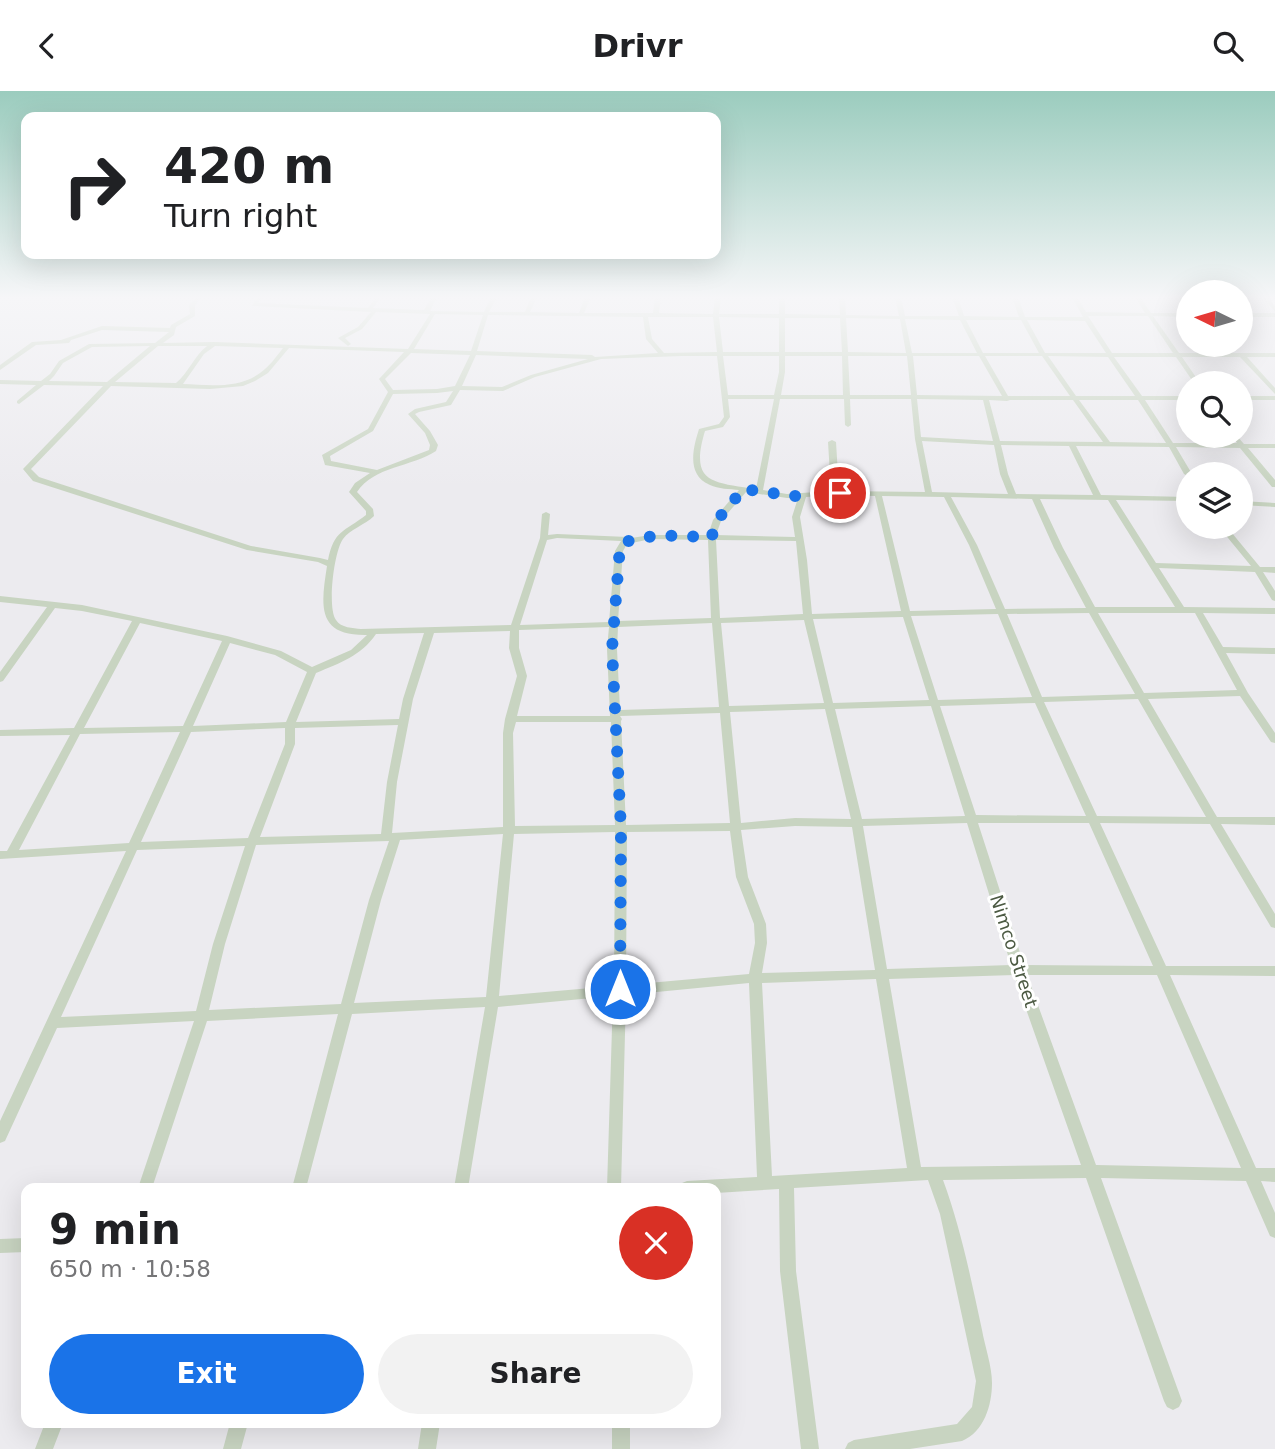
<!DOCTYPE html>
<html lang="en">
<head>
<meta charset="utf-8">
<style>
  body { margin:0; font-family:"DejaVu Sans",sans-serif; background:#f2f2f2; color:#202124; height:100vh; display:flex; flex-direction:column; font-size:26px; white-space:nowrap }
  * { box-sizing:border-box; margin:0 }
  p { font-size:23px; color:#757577 }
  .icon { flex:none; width:38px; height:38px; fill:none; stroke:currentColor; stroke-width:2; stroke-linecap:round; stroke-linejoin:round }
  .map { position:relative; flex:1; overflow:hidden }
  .sheet { position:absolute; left:21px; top:1092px; width:700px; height:245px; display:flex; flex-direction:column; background:#fff; border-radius:14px; box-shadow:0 7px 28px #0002 }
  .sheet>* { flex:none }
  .guide { position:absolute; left:21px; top:21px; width:700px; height:147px; border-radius:14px; box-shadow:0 7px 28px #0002; background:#fff; color:#202124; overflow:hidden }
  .needle { width:46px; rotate:275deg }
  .fabs { position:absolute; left:1176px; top:189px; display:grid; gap:14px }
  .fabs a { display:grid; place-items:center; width:77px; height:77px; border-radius:50%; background:#fff; box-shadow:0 7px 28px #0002; font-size:35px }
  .pin { position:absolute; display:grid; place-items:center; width:60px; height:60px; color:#fff; margin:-30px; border:4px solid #fff; border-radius:50%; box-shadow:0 2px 7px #0007 }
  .me { position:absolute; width:77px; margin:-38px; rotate:0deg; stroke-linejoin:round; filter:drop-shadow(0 0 5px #0008) }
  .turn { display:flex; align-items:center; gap:24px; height:147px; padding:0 28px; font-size:32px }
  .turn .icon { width:91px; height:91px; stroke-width:2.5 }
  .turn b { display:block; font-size:49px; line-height:60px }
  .round { display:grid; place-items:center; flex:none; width:74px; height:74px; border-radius:37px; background:#f2f2f2 }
  .overview { display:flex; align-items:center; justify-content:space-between; height:119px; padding:0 28px }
  h1 { font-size:42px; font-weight:700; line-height:52px }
  .action { display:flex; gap:14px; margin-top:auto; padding:14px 28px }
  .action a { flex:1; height:80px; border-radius:42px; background:#1a73e8; color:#fff; font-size:28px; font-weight:700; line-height:80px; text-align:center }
  .action a+a { background:#f2f2f2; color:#202124 }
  header { display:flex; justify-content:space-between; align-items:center; height:91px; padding:0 28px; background:#fff; font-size:32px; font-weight:700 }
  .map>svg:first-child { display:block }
</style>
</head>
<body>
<header><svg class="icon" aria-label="back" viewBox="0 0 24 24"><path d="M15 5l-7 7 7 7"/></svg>Drivr<svg class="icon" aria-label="search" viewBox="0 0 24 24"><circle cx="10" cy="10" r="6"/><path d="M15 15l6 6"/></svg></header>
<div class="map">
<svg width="1275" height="1358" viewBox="0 0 1275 1358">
  <rect width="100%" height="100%" fill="#ecebef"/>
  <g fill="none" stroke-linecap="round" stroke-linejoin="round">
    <path fill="#c8d4c1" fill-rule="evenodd" d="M 196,206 L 202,206 L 195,214 L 195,225 L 176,236 L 174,244 L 163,252 L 214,251 L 408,258 L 430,223 L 376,221 L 362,238 L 345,247 L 351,253 L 348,255 L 338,247 L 358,236 L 371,221 L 252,215 L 257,206 L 262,206 L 258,212 L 368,217 L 376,206 L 381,206 L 373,217 L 424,219 L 432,206 L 437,206 L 430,220 L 484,221 L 491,206 L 497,206 L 489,221 L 525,221 L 531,206 L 537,206 L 530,221 L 579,222 L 585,206 L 591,206 L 584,222 L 653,222 L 655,206 L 661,206 L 659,222 L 713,223 L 715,206 L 721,206 L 719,223 L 779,223 L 779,206 L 785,206 L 785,223 L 840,224 L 839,206 L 845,206 L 846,224 L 899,225 L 895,206 L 901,206 L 905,225 L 959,225 L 952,206 L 958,206 L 964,225 L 1019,226 L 1012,206 L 1018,206 L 1025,226 L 1083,226 L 1072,206 L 1077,206 L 1086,221 L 1145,222 L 1135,206 L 1140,206 L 1151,222 L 1188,222 L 1188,226 L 1153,225 L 1179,262 L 1275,262 L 1275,266 L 1247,266 L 1275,297 L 1275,303 L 1240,266 L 1182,266 L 1200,292 L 1194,292 L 1176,266 L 1114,266 L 1142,305 L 1188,305 L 1188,309 L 1145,309 L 1173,352 L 1237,352 L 1231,345 L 1237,345 L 1244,353 L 1275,353 L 1275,357 L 1248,357 L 1275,389 L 1275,396 L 1272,396 L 1240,357 L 1176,356 L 1192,383 L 1188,383 L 1188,385 L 1184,383 L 1169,356 L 1076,355 L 1101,404 L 1188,406 L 1188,410 L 1116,409 L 1156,472 L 1251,475 L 1219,436 L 1227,436 L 1260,476 L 1275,476 L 1275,482 L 1263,481 L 1275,500 L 1275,510 L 1272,509 L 1255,481 L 1159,477 L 1184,516 L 1275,517 L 1275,523 L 1203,522 L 1223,556 L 1275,557 L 1275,563 L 1226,562 L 1248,602 L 1275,642 L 1275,652 L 1271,651 L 1240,605 L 1148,608 L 1217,726 L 1275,726 L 1275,734 L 1221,733 L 1275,823 L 1275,837 L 1271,836 L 1210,733 L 1100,732 L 1166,875 L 1275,875 L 1275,885 L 1170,884 L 1256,1077 L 1275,1077 L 1275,1091 L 1261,1090 L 1275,1122 L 1275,1147 L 1270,1145 L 1246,1090 L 1101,1087 L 1182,1310 L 1179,1316 L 1173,1319 L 1167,1316 L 1164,1310 L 1086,1087 L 943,1089 C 961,1138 971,1188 982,1239 C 985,1256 992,1275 992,1292 C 992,1314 984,1341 962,1350 L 910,1358 L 845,1358 L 848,1352 L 854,1349 L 957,1333 L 972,1316 L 976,1290 L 940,1123 L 928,1089 L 794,1097 L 796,1180 L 819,1358 L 801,1358 L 780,1180 L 779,1098 L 716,1102 L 716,1097 L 680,1097 L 682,1092 L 687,1090 L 757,1086 L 749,892 L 626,904 L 621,1097 L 607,1097 L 613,905 L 498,916 L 468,1097 L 454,1097 L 485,916 L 352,923 L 306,1097 L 292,1097 L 338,923 L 207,930 L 152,1097 L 138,1097 L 194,930 L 57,937 L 5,1050 L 0,1052 L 0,1030 L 126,760 L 0,768 L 0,760 L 7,760 L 70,644 L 0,645 L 0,639 L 74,637 L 132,530 L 82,520 L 55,517 L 3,590 L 0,591 L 0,581 L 47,516 L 0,511 L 0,505 L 82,514 L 227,545 L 281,560 L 312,576 L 351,559 L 367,544 C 316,545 321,514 327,475 L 318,471 L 247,459 L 33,390 L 23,378 L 103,295 L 44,294 L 19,313 L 17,312 L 17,310 L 36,294 L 0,293 L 0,289 L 41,290 L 50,283 L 59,270 L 89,253 L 155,252 L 169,241 L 102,239 L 71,249 L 69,252 L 36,254 L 0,279 L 0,274 L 32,251 L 61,249 L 102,235 L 170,237 L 171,234 L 190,223 L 189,214 ZM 435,223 L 483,224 L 471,260 L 414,258 ZM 488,224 L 643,226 L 646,248 L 658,262 L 595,266 L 592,264 L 477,260 ZM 1088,225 L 1148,225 L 1173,262 L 1112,262 ZM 648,226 L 713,226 L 717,261 L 664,262 L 652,248 ZM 719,226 L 779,227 L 779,261 L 723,261 ZM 785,227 L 840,227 L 842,261 L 785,261 ZM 846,227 L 900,228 L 906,262 L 848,261 ZM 905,228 L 960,229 L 977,262 L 912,262 ZM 966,229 L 1021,229 L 1039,262 L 983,262 ZM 1027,229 L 1085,230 L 1106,262 L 1045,262 ZM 150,255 L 107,291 L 49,290 L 54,285 L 63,272 L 92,256 ZM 158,255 L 207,255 C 194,265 189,281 176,292 L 115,291 ZM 215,255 L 283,257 C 276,266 269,276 260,282 C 238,298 209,294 183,293 L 204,263 ZM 289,257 L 404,261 L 379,288 L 388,301 L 368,338 L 322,364 L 325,374 L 370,382 L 355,392 L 349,401 L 366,420 L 366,424 C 344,441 334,439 328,469 L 320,467 L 251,455 L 39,386 L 31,378 L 111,295 L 210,298 L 243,295 L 255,290 L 268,282 ZM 411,262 L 470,264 L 455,295 L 437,298 L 393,299 L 385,288 ZM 476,264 L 588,268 L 531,284 L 502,296 L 462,295 ZM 682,265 L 717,265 L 724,326 L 719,333 L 699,338 C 693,357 686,384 710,394 C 718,398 730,398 739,399 L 713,429 L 708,444 L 651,444 L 631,447 L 628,446 L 557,443 L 548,444 L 550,423 L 546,421 L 542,423 L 540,447 L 511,534 L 361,538 C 353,537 341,537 336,529 C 327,517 334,460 343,448 C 350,438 365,434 374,425 L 373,418 L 357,401 C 374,375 412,376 436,360 L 438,354 L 430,340 L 415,323 L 419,321 L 451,314 L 460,299 L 503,300 L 535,286 L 601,268 ZM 723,265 L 779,265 L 779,281 L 774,304 L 728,304 ZM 785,265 L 842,265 L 843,304 L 781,304 L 785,281 ZM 848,265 L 907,265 L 911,304 L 850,304 ZM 913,265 L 979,265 L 1002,305 L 917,304 ZM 985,265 L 1042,265 L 1070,305 L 1008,305 ZM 1048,265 L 1108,266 L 1135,305 L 1076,305 ZM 453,300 L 446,311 L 415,318 L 408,323 L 425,342 L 430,354 L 429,359 L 377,379 L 331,370 L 330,365 L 373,340 L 393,303 L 437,302 ZM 728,308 L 774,308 L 756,398 C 713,391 689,393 705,340 L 723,336 L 730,326 ZM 780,308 L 844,308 L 845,334 L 848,336 L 851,334 L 850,308 L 911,308 L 915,348 L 925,401 L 839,400 L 836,351 L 832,349 L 828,351 L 831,400 L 787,403 L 763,399 ZM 917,308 L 983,309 L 993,350 L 921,346 ZM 989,309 L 1007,310 L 1010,309 L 1073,309 L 1103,351 L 1000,350 ZM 1079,309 L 1138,309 L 1166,352 L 1110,351 ZM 922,350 L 994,354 L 1000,383 L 1008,403 L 932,401 ZM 1001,354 L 1069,355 L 1093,404 L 1016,403 L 1008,383 ZM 746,401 L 787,407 L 798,407 L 792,426 L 795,446 L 716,444 L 721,430 ZM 840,404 L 875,405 L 901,520 L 812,523 L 807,469 L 800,426 L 806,406 ZM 882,405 L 944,406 L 969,454 L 996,518 L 910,520 ZM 951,406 L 1032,408 L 1054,457 L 1086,517 L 1005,518 L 977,454 ZM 1040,408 L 1108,409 L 1175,516 L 1095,516 L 1063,457 ZM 557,447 L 621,450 L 615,460 L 609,531 L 520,534 L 547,449 ZM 651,448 L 708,449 L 711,527 L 618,530 L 623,460 L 627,453 ZM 716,449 L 796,450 L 803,523 L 720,527 ZM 1089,522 L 1135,603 L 1042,606 L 1007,523 ZM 1098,522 L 1195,522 L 1237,599 L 1144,602 ZM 998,523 L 1032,606 L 938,609 L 911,525 ZM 903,526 L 929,609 L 833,612 L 813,528 ZM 804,529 L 824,612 L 729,615 L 721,532 ZM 140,532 L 222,550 L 183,635 L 84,637 ZM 712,532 L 719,616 L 620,619 L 617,558 L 618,536 ZM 609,536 L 607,558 L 610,625 L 517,625 L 527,585 L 519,557 L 519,539 ZM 510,540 L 509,557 L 517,585 L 505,628 L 503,642 L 503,736 L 392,742 L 397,691 L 413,608 L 434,542 ZM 424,542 L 403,608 L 399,628 L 296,631 L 316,582 C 340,572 361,565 376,543 ZM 230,552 L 275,564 L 307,581 L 286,631 L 193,635 ZM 1138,608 L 1206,726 L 1097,725 L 1044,611 ZM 1035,612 L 1086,725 L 976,724 L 940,615 ZM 931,615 L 965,725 L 862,728 L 835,618 ZM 825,618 L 851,728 L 795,727 L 741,732 L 730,621 ZM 720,622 L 730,732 L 626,734 L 621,630 L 622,628 L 620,625 ZM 516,631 L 611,631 L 615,734 L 515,735 L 513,642 ZM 398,634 L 387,691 L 381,743 L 260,746 L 295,653 L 295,637 ZM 285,637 L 285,653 L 248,747 L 141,751 L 191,641 ZM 180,641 L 129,752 L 19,759 L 80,643 ZM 967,732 L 1011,874 L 887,878 L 863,735 ZM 978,732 L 1089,732 L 1153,875 L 1024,874 ZM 795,735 L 852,736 L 875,879 L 762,882 L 767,852 L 766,833 L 748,786 L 741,739 ZM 730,740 L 736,786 L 754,833 L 755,852 L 749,883 L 626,894 L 627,741 ZM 615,741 L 614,895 L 499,905 L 514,743 ZM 503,743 L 486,906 L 354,912 L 381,809 L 400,749 ZM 389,750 L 369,809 L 341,913 L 209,919 L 225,853 L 256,754 ZM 245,755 L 213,853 L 196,920 L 61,926 L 137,759 ZM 1014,884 L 1081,1074 L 921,1076 L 889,888 ZM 1027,884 L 1157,884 L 1241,1077 L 1096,1074 ZM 876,888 L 907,1077 L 772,1085 L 762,892 Z
      M 1261,206 L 1267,206 L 1275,215 L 1275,220 Z
      M 1241,222 L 1275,222 L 1275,226 L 1241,226 Z
      M 1241,305 L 1275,305 L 1275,309 L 1241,309 Z
      M 1241,410 L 1275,412 L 1275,416 L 1241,414 Z
      M 26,1147 L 26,1161 L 0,1162 L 0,1148 Z
      M 45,1332 L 63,1332 L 53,1358 L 35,1358 Z
      M 230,1332 L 248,1332 L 241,1358 L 223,1358 Z
      M 422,1332 L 440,1332 L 436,1358 L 418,1358 Z
      M 612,1332 L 630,1332 L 630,1358 L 612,1358 Z"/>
  </g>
  <linearGradient id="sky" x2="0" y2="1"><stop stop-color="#9bccbe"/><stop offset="0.52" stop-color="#f6f6f8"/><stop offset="1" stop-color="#f6f6f8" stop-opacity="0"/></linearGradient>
  <rect width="1275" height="397" fill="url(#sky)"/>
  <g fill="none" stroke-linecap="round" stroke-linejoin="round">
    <path stroke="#1a73e8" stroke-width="12" stroke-dasharray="0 21.6" d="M 620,898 L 621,738 L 612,558 L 620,455 C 637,440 690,446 712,446 C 714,427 732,413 743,398 L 802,406 L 840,402"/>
  </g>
  <g text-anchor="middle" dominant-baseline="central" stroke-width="6" stroke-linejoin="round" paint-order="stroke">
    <g font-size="18" fill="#4c5a43" stroke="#fff">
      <text transform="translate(1014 860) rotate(72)">Nimco Street</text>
    </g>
  </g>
</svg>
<div class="fabs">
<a><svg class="needle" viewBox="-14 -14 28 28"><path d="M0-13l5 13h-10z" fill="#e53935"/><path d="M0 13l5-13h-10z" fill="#757577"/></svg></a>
<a><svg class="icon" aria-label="search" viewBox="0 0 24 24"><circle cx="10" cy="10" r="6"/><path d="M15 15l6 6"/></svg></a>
<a><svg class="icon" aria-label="layers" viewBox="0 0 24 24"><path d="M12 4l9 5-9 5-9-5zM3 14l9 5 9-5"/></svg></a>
</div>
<div class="pin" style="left:840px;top:402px;background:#d93025"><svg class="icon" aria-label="arrive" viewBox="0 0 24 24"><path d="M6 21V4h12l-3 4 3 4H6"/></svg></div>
<svg class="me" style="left:620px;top:898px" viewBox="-20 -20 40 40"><circle r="17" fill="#1a73e8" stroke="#fff" stroke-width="3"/><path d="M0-11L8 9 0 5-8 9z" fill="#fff"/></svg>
<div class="guide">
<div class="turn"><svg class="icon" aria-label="right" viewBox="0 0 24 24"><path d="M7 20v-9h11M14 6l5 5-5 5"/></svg><div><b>420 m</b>Turn right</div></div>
</div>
<section class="sheet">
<div class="overview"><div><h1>9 min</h1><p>650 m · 10:58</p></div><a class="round" style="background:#d93025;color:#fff"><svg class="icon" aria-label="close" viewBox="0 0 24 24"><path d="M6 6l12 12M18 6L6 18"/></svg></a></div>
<div class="action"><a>Exit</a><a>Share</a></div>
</section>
</div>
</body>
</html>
